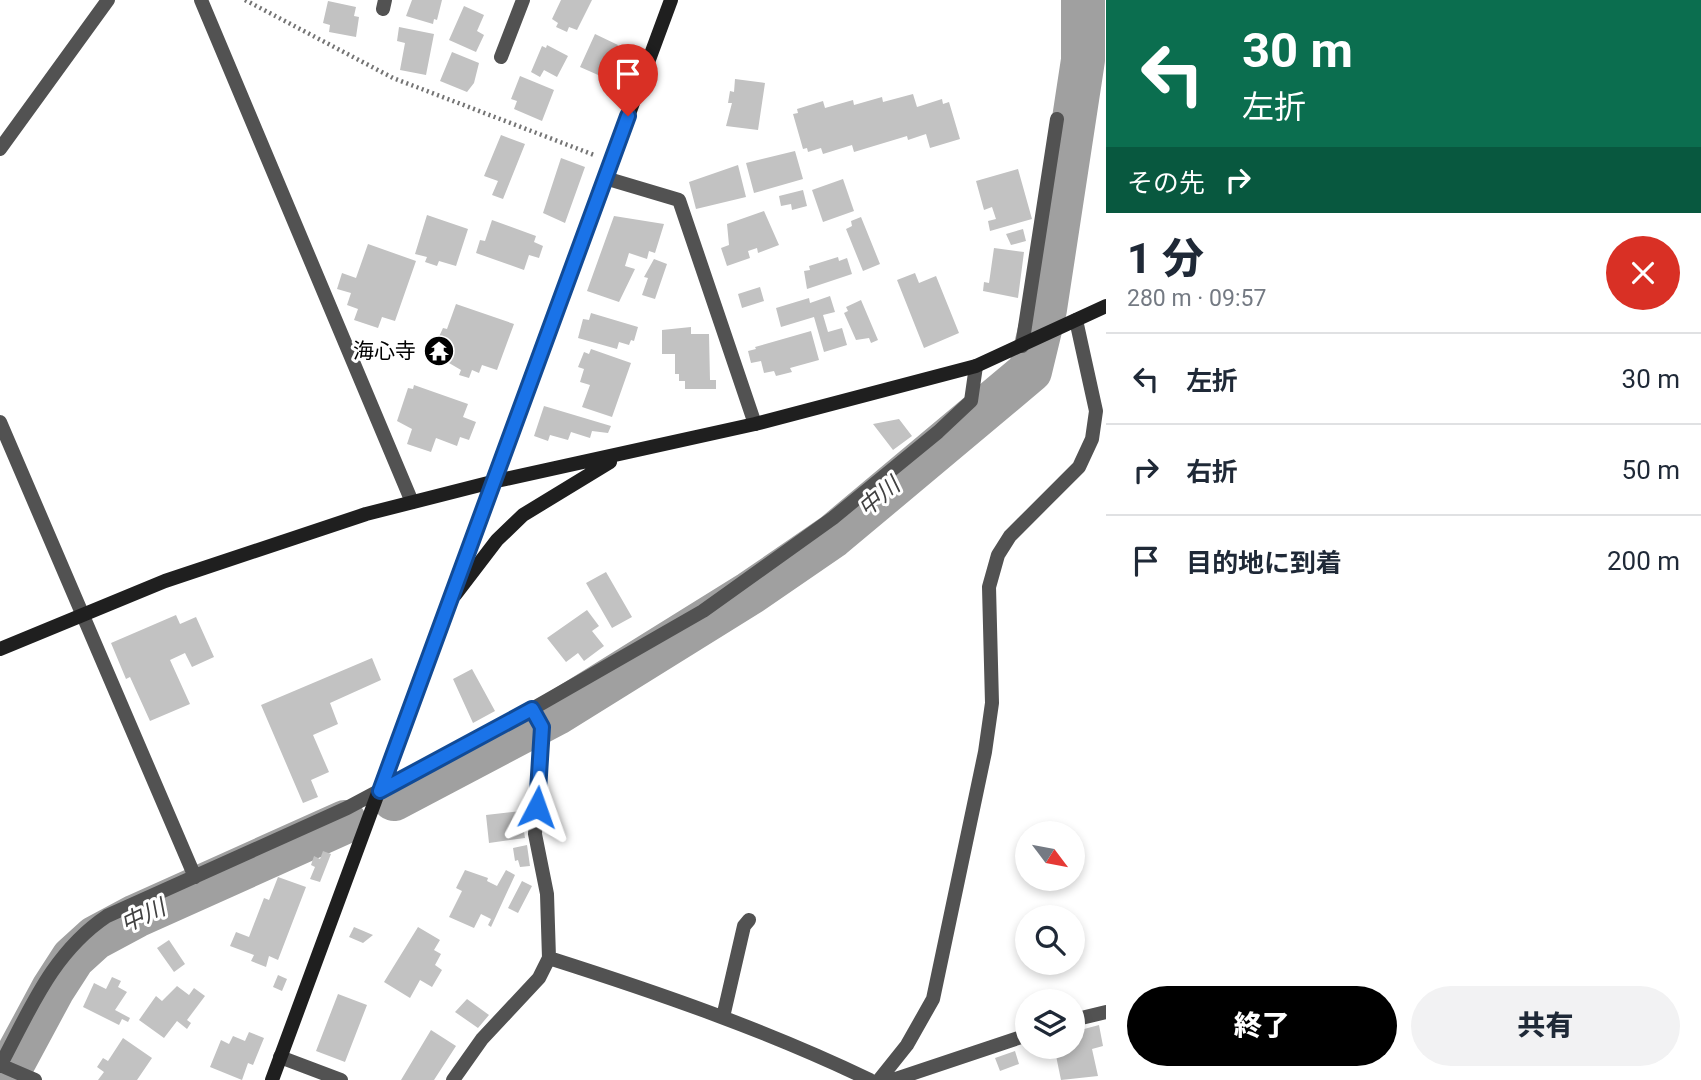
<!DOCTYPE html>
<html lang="ja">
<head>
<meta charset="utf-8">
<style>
  body { margin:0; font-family:Roboto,"Noto Sans JP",sans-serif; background:#f2f2f3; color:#1f2937; height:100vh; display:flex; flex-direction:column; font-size:26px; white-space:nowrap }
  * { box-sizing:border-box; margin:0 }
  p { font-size:23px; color:#747a83 }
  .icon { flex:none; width:38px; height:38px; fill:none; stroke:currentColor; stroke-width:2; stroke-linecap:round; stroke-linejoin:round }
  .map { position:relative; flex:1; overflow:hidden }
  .details { display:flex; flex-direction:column; background:#fff; width:595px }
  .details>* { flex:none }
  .hud { background:#0b6e4f; color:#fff; overflow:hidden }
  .needle { width:46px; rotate:122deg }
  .tools { position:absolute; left:1015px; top:821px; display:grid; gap:14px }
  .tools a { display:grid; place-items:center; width:70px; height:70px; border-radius:50%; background:#fff; box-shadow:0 4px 10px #0003; font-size:35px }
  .pin { position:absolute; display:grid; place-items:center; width:60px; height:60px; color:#fff; margin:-72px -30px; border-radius:50% 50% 50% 0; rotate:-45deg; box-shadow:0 0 7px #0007 }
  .pin .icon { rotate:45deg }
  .me { position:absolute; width:77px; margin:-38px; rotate:4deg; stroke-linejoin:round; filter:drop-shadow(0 0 5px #0008) }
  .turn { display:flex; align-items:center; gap:24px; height:147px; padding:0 21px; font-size:32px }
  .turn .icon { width:91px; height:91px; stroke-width:2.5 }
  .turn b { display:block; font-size:49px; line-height:60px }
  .then { display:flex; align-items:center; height:66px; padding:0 21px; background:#0003; gap:14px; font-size:26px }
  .round { display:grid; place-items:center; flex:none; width:74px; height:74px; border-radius:37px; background:#f2f2f3 }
  .summary { display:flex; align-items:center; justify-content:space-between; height:119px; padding:0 21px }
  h1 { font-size:42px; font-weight:800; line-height:52px }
  .action { display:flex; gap:14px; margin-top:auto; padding:14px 21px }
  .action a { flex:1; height:80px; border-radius:42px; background:#000; color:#fff; font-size:28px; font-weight:800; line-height:80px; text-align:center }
  .action a+a { background:#f2f2f3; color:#1f2937 }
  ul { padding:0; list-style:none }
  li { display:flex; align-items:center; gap:21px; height:91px; padding:0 21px; border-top:2px solid #e0e1e3 }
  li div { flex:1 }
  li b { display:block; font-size:26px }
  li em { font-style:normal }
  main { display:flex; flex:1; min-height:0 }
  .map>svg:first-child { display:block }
</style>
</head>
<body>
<main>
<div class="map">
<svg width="1106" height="1080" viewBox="0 0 1106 1080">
  <rect width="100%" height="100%" fill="#fff"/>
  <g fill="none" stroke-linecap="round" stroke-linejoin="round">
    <path stroke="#a0a0a0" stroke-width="44" d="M 394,799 L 557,713 L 750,593 L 833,536 L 1030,371 L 1045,309 L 1083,60 L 1083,0
      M 4,1080 L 53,989 L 73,958 L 95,938 L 136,916 L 345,822"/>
  </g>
  <path fill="#c2c2c2" d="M 412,0 L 442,0 L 437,20 L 434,19 L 433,24 L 406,16 Z
    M 561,0 L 592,0 L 577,30 L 569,27 L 567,32 L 556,27 L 558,23 L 552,19 Z
    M 328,1 L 356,7 L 354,16 L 359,17 L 356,37 L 329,32 L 330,25 L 323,23 Z
    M 464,6 L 484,15 L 477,31 L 484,35 L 476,52 L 449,40 Z
    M 399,27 L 434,34 L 426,75 L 400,70 L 405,43 L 397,41 Z
    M 595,34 L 618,45 L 611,59 L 623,64 L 614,82 L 580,67 Z
    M 547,45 L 568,56 L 557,77 L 544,70 L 540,77 L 531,72 L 542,46 L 546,48 Z
    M 452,52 L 479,63 L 474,83 L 467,92 L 440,81 Z
    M 520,76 L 554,90 L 542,121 L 514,109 L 517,101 L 511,99 Z
    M 735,79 L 765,83 L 758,130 L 726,126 L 732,103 L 728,103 L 730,91 L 734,92 Z
    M 913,94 L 917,107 L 942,99 L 943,104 L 949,102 L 960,139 L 930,148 L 926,134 L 908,140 L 907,136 L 854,152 L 852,145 L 823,154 L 821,148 L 808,152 L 807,148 L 803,149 L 793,114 L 798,113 L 797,109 L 823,101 L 825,108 L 853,100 L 854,105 L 882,97 L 883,102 Z
    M 501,135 L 525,144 L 503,199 L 492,195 L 498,181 L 484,176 Z
    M 795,151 L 803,179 L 754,193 L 746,163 Z
    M 561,158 L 585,167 L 565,223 L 543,213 Z
    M 738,165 L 746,197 L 696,209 L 689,182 Z
    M 1018,169 L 1032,219 L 990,231 L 988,221 L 996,219 L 992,207 L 984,210 L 976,181 Z
    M 843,179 L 854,211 L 823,222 L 812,190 Z
    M 803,190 L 807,206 L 792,210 L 791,204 L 781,206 L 779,196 Z
    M 764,211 L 779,245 L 758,253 L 757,248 L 748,251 L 750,258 L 727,266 L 721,248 L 729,245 L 727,224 Z
    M 427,215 L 468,229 L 456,266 L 439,261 L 437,266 L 425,262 L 427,257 L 415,254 Z
    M 614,216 L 664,224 L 655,253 L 649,251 L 647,259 L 629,253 L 625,266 L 635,269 L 619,302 L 587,291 Z
    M 861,217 L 880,264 L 863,271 L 846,229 L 852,226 L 851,221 Z
    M 492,220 L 536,236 L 534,242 L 543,246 L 539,258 L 529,255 L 524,270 L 476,253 L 480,240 L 485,241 Z
    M 1023,229 L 1026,241 L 1011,245 L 1006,234 Z
    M 368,244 L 416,261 L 395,321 L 382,317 L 378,328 L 354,320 L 358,309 L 347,305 L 351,293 L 337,289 L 342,273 L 356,278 Z
    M 994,248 L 1024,252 L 1018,298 L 983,291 L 984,282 L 989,283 Z
    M 838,257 L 839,261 L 847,258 L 852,274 L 807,289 L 804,271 L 810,270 L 809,266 Z
    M 654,259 L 667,264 L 655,299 L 642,295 L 648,278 L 644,277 Z
    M 915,273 L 919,283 L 936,276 L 959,333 L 924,348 L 897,280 Z
    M 760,287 L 764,301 L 742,308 L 738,294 Z
    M 830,296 L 835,312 L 823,315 L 828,332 L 842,328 L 847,345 L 824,352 L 814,317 L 781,327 L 776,308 L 809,298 L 810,303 Z
    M 861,300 L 878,340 L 871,343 L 869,338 L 856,340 L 844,313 L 848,311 L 846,307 Z
    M 456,304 L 514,324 L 497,370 L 482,365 L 479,373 L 472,370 L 469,378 L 459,375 L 461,370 L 449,363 L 430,356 L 443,328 L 447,329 Z
    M 591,313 L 638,327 L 634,341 L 631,340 L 629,345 L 619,342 L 617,349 L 578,338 L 583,319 L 589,320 Z
    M 691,327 L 691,334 L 709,334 L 710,380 L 716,380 L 716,389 L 685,389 L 685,381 L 679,381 L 679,374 L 675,374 L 675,354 L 662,354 L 662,330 Z
    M 811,331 L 819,360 L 790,368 L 792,372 L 776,376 L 774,371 L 764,373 L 761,361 L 751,363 L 748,351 L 756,349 L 755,347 Z
    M 591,349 L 631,363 L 612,417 L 582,407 L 590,385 L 580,382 L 584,369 L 578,367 L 584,352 L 589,354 Z
    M 414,385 L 468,404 L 463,417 L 476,422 L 469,440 L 460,437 L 457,446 L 436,438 L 431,452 L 407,444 L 412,429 L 397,421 L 408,388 L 413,389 Z
    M 544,406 L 611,426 L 608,433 L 592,431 L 590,438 L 571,432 L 568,440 L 550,435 L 548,441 L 534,436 Z
    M 899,419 L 912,436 L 893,450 L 873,424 Z
    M 606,572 L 632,617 L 612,628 L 586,583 Z
    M 587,610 L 599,626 L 592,631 L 604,646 L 584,661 L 578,653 L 566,662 L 547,638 Z
    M 176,615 L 180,624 L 196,617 L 214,657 L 192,667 L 185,653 L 170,660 L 190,704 L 150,721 L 130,677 L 126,679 L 111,643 Z
    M 372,658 L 381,680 L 330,703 L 338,724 L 313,735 L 329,772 L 311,780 L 318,797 L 303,803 L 261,705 Z
    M 472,669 L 495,711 L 473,723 L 453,679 Z
    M 521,811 L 525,838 L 489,843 L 486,815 Z
    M 527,845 L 530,866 L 520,867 L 518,860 L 515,861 L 513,848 Z
    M 323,851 L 331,854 L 320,882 L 310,879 L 315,867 L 311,865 L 314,856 L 320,859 Z
    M 465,870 L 488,878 L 487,881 L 497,886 L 506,870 L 515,875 L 491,927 L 488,925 L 491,919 L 481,914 L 474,928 L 449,917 L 462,891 L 456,888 Z
    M 278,877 L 306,887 L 278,960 L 269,956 L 266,967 L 251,961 L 254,955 L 230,946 L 236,932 L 249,937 L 264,898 L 269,900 Z
    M 522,881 L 532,886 L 518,913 L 508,908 Z
    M 354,927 L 373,935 L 363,943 L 349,937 Z
    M 418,927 L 440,940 L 434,950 L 441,954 L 435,965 L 442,970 L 432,987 L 420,980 L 410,998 L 384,982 Z
    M 169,940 L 185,964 L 174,972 L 157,948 Z
    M 278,975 L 287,979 L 282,991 L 273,987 Z
    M 112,977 L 121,981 L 118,987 L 127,992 L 115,1010 L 130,1018 L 128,1022 L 122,1019 L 119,1025 L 83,1007 L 94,983 L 106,989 Z
    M 177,986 L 189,995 L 194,988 L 205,996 L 187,1020 L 191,1023 L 187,1029 L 177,1021 L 164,1038 L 139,1020 L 156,996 L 162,1001 Z
    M 338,994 L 367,1005 L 345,1062 L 316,1051 Z
    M 467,999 L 489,1015 L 478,1028 L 455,1012 Z
    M 1099,1025 L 1103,1046 L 1092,1049 L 1098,1076 L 1061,1080 L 1054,1046 L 1073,1046 L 1073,1032 Z
    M 431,1030 L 456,1046 L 434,1080 L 401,1080 Z
    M 249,1032 L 264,1038 L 253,1065 L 248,1063 L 242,1080 L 210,1067 L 221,1040 L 229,1044 L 233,1036 L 245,1041 Z
    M 123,1038 L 152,1058 L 137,1080 L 98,1080 L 104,1072 L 97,1067 L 103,1058 L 108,1061 Z
    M 1015,1051 L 1019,1064 L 1000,1071 L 995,1058 Z"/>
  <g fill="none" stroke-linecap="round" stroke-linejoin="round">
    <path stroke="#747474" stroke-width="4.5" stroke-dasharray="2 3.5" stroke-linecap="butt" d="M 245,0 L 393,78 L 594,155"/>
    <path stroke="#525252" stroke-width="14" d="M 201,0 L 412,502
      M 383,9 L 385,0
      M 501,57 L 523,0
      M 0,149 L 108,0
      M 605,178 L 679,200 L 755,424
      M 1022,346 L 1057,119
      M 0,422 L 195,877
      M 549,958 C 659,993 766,1030 870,1080
      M 723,1017 L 744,926 L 749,920
      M 1073,1020 L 1106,1012
      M 280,1057 L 341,1080
      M 0,1065 L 35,1080
      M 0,1066 C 30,1010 52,953 107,916 L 347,808 L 532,709 L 703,611 L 833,518 L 938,432 L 971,401 L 976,366
      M 453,1080 L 482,1039 L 539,978 L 549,958 L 547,894 L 535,834 L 542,727 L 532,709
      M 879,1080 L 907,1045 L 933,999 L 985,752 L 992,703 L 989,587 L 998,555 L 1010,536 L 1079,467 L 1092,439 L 1096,411 L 1076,320
      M 893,1080 L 1027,1035"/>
    <path stroke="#1f1f1f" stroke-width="14" d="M 455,595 L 497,540 L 523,515 L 610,462
      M 0,649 L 165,581 L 366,514 L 492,482 L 755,424 L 976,366 L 1106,306
      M 272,1080 L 671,0"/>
  </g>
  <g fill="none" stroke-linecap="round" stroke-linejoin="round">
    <g stroke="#114b97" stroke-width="18">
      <path id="route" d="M 537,807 L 542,727 L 532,709 L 380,791 L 628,116"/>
    </g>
    <use href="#route" stroke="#1a73e8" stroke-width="12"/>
  </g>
  <defs>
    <g id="temple-disc" transform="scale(1.575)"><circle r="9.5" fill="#000" stroke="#fff"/><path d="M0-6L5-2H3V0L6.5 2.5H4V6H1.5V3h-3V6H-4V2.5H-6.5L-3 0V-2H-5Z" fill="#fff"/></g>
  </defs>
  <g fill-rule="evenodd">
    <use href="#temple-disc" x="439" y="351"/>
  </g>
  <g text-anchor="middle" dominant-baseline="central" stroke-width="6" stroke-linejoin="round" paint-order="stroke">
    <g font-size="21" fill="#000" stroke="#fff" text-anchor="end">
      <text x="416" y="351">海心寺</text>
    </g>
    <g font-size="23" font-style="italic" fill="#414141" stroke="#fff">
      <text transform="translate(879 497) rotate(-40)">中川</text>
      <text transform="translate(143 916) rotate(-25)">中川</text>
    </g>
  </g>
</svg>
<div class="tools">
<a><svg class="needle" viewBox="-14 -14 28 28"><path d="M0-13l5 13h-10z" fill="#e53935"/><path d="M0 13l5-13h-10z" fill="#747a83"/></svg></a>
<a><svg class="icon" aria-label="search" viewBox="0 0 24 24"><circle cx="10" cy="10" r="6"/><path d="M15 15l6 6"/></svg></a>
<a><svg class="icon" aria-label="layers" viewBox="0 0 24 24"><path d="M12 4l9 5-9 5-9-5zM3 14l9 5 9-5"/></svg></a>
</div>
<div class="pin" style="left:628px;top:116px;background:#d93025"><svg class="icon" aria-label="arrive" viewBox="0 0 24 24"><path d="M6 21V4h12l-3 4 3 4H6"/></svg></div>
<svg class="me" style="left:537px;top:807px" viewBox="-20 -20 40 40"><path d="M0-17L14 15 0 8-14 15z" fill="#1a73e8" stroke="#fff" stroke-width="4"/></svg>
</div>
<section class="details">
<div class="hud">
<div class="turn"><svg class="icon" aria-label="left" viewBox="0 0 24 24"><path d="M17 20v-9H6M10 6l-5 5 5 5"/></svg><div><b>30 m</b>左折</div></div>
<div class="then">その先<svg class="icon" aria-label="right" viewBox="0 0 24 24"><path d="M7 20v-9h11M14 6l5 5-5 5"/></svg></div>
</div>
<div class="summary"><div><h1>1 分</h1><p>280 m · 09:57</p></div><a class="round" style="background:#d93025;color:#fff"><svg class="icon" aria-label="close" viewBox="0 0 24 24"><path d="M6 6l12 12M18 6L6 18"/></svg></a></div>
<ul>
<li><svg class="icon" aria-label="left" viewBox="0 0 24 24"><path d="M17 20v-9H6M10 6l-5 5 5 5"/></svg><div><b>左折</b></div><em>30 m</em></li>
<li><svg class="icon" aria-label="right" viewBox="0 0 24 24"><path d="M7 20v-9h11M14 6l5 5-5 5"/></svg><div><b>右折</b></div><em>50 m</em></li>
<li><svg class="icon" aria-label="arrive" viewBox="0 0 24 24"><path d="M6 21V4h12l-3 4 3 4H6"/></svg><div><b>目的地に到着</b></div><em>200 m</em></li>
</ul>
<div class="action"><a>終了</a><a>共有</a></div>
</section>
</main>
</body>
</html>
